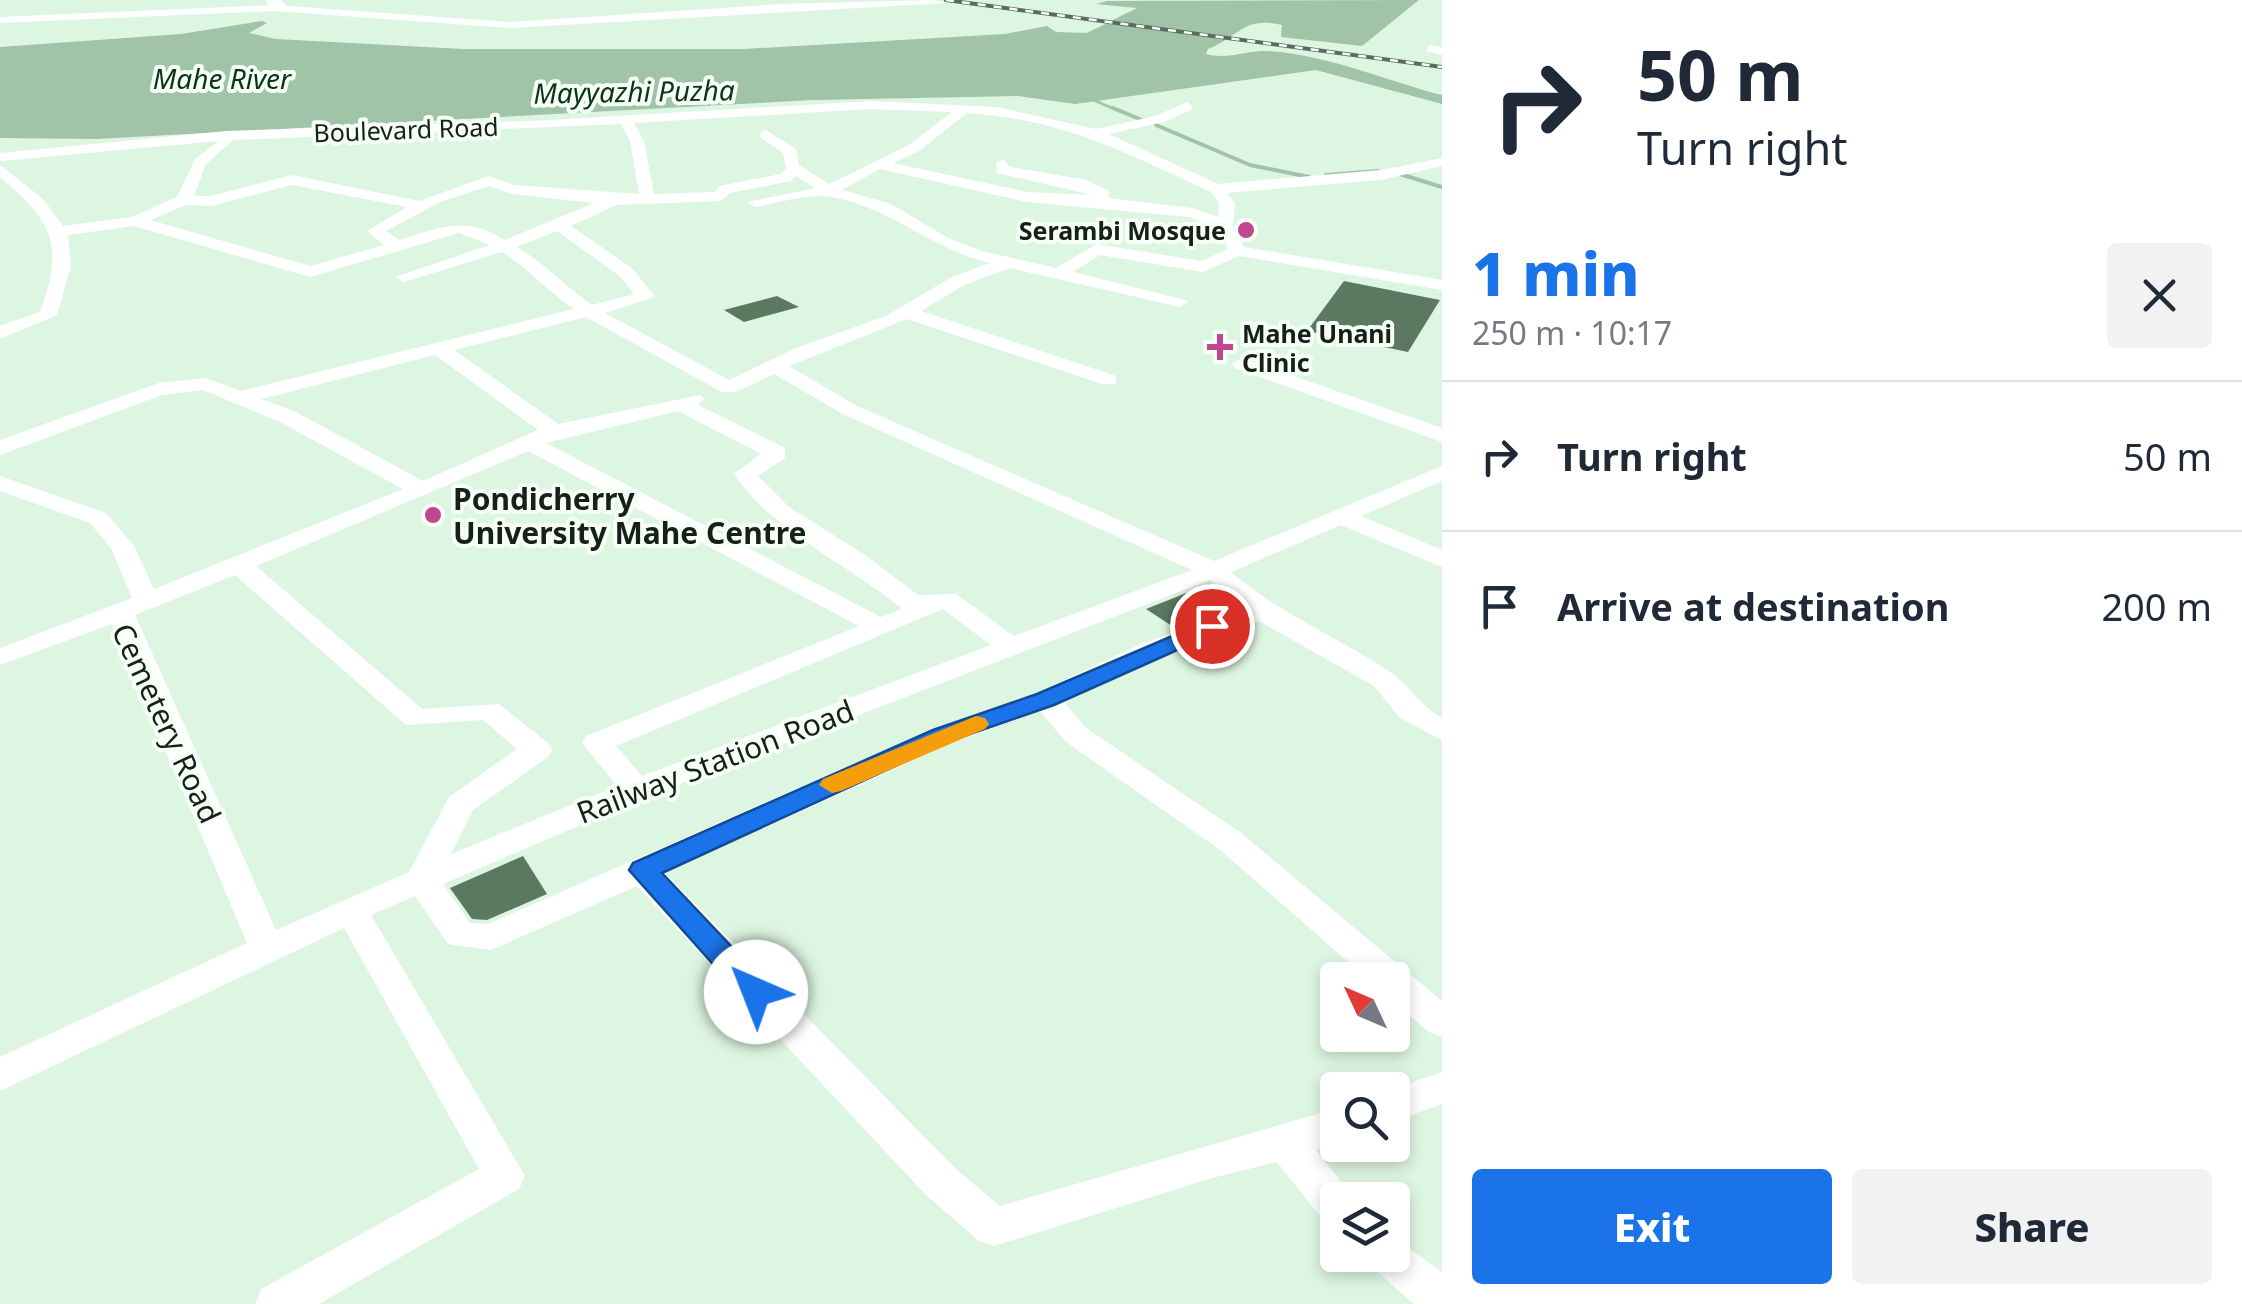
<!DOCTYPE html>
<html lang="en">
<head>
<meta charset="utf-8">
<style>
  body { margin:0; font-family:"Noto Sans",sans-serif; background:#f2f2f3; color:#1f2937; height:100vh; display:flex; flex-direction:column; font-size:38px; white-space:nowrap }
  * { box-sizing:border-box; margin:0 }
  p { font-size:32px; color:#747a83 }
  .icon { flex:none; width:55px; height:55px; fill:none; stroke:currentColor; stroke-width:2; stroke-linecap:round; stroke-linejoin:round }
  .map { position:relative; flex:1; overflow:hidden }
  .side { display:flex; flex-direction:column; background:#fff; width:800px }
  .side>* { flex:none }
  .guide { background:#fff; color:#1f2937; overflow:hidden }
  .needle { width:65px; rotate:314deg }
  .controls { position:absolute; left:1320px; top:962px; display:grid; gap:20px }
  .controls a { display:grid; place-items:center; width:90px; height:90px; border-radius:10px; background:#fff; box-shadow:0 5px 15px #0003; font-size:50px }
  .pin { position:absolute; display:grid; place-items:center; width:85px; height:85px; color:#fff; margin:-42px; border:5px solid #fff; border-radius:50%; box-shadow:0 2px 10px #0007 }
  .me { position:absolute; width:110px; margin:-55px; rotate:316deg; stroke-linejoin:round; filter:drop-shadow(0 0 8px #0008) }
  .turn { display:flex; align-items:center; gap:35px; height:210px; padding:0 30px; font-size:45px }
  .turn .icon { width:130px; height:130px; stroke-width:2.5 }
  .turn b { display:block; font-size:70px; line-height:85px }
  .round { display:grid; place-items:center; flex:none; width:105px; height:105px; border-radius:10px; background:#f2f2f3 }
  .head { display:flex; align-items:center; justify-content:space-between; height:170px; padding:0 30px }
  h1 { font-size:60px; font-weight:800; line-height:75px; color:#1a73e8 }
  .primary-button { display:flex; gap:20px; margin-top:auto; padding:20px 30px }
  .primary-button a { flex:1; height:115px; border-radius:10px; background:#1a73e8; color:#fff; font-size:40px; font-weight:800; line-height:115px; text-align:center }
  .primary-button a+a { background:#f2f2f3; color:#1f2937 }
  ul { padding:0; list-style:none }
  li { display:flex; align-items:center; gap:30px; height:150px; padding:0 30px; border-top:2px solid #e0e1e3 }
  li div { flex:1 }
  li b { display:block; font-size:38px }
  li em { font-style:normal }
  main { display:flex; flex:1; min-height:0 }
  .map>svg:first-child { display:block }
</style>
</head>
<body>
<main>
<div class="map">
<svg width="1442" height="1304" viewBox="0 0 1442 1304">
  <rect width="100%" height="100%" fill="#ddf6e1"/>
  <path fill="#a1c3a8" d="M 1419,0 L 1362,46 L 1281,37 L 1282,25 C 1243,16 1241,36 1208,49 L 1206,54 C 1229,60 1246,50 1267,51 C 1322,53 1388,81 1442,95 L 1442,104 L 1316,70 L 1075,104 L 1018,96 L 813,100 L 96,139 L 0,138 L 0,47 L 181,34 L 262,21 L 267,23 L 249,33 L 276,39 L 463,49 L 744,49 L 1005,34 L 1047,26 L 1056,32 L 1087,33 L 1137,8 L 1096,4 L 1107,1 Z"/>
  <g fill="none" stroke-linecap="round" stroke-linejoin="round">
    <path stroke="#a1c3a8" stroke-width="2.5" d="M 1091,99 L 1119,111"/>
    <path stroke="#a1c3a8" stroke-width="4" d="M 1113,108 L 1142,120
      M 1156,125 L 1250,165 L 1309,177
      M 1400,174 L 1442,187
      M 1326,175 L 1378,171"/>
  </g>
  <path fill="#5a7960" d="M 1344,281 L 1440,300 L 1408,352 L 1307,331 Z
    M 777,296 L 799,307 L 744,322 L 724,310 Z
    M 1209,584 L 1236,608 L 1175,628 L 1146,609 Z
    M 523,856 L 547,894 L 487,920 L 472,919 L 450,888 Z"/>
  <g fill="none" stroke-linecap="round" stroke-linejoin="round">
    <path fill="#fff" fill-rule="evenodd" d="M 933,0 L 945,3 L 510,28 L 274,11 L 0,23 L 0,17 L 274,5 L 510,22 L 782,4 Z
      M 1430,45 L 1442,47 L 1442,55 L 1426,51 Z
      M 870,101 L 996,107 L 1096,129 L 1155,116 L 1188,102 L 1193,109 L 1164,122 L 1109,134 L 1218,184 L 1381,170 L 1442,158 L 1442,166 L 1381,180 L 1227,193 L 1235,203 L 1233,225 L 1244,247 L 1442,280 L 1442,290 L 1239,256 L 1203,272 L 1100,255 L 1073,272 L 1189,301 L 1180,307 L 1010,268 L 964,285 L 921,311 L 1116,376 L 1116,384 L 1102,384 L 907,319 L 789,366 L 857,406 L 1214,561 L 1442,466 L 1442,481 L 1361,516 L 1442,550 L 1442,567 L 1341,525 L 1231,572 C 1283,616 1335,635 1390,672 C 1410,685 1420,706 1442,718 L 1442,740 L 1400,718 L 1374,686 L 1259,621 L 1161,656 L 1064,702 L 1086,728 L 1241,833 L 1442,1001 L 1442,1037 L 1429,1032 L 1392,1001 L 1392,980 L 1369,980 L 1219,849 L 1066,742 L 1040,711 L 952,743 L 665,873 L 956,1169 L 1000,1206 L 1338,1108 L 1338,1142 L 1316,1150 L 1356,1200 L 1338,1200 L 1338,1226 L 1323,1220 L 1277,1162 L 1212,1178 L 994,1246 L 979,1241 L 926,1195 L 637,886 L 491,950 L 448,944 L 415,896 L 371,915 L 525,1176 L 519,1189 L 319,1304 L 255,1304 L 261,1289 L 479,1169 L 344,928 L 0,1091 L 0,1057 L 247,943 L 112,624 L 0,665 L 0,648 L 132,598 L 111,548 L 90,523 L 0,491 L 0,476 L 106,513 L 134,546 L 154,589 L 403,489 L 280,422 L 203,390 L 162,395 L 0,455 L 0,440 L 159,383 L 205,378 L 241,391 L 574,309 C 547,291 529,269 502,252 L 404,282 L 395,277 L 490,245 L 459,233 L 310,277 L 134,226 L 68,235 L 71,266 L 57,315 L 0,339 L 0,326 L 40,312 C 65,244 53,222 0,177 L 0,165 L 43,199 L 63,226 L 132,217 L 177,197 L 195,159 L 219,141 L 0,161 L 0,153 L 226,131 L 551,120 ZM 870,109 L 952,112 L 909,145 L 829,184 L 799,165 L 796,149 L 764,129 L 759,136 L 783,153 L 786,168 L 781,174 L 719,186 L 715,192 L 654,194 L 644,141 L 634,123 ZM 967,113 C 1070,121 1120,151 1211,192 L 1219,203 L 1218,217 L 1192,208 L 1109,198 L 1109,191 L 1087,180 L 1010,167 L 1003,159 L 996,163 L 997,173 L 1093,195 L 1027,192 L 893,163 L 919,151 ZM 621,124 L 630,141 L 639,194 L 514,185 L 489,176 L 419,201 L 292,175 L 211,196 L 194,196 L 206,164 L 233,140 ZM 880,169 L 1027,202 L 1189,217 L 1218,228 L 1228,249 L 1201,261 L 1097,244 L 1056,268 L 982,251 L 948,238 L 891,204 L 842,190 ZM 796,176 L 815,188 L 747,202 L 755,207 C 778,203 810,193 832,197 C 890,207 933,250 990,263 L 952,277 L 886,316 L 796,348 L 729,380 L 605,313 L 655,297 L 633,269 L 571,226 L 616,205 L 721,201 L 730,193 L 791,181 ZM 292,185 L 407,207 L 367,231 L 384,245 L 310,266 L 150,220 L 186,205 L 211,206 ZM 489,186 L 512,194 L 594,203 L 505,240 C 463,215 442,227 399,240 L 386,231 L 440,202 ZM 557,231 L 621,277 L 634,294 L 592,305 C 565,286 545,264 517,247 ZM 586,317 L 722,392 L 736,392 L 774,374 L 843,414 L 1192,570 L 1014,636 L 956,594 L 918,595 L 865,555 L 789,507 L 758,476 L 785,458 L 785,448 L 698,405 L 704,399 L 701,395 L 558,424 L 454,350 ZM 435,355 L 538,430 L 423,481 L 296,412 L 261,399 ZM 678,411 L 761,454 L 734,474 C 772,531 848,564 902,609 L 881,617 L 546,443 ZM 528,451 L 859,626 L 586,736 L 582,743 L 617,786 L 451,854 L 473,810 L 548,757 L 552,750 L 548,743 L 499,704 L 422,709 L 256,566 ZM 235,575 L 406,725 L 483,720 L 517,749 L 449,797 L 409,872 L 276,930 L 135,615 ZM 1210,580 L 1243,609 L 1141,644 L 1036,693 L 932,729 L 488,924 L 470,923 L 443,884 L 648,796 ZM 943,609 L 991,645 L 642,776 L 616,746 Z
      M 1242,358 L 1442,428 L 1442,442 L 1235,368 L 1232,364 Z
      M 1442,1072 L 1442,1104 L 1392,1122 L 1390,1090 Z
      M 1392,1236 L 1442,1272 L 1442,1304 L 1414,1304 L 1374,1269 L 1367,1255 L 1392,1255 Z"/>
    <path fill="#fff" fill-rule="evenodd" d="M 265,0 L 281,0 L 286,5 L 274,12 Z"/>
    <g stroke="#5c6b5f" stroke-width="4">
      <path id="rail" d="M 946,0 L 1442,67"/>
    </g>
    <use href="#rail" stroke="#f5fff6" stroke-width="2.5" stroke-dasharray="8" stroke-linecap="butt"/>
  </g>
  <path fill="#1a73e8" stroke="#114b97" stroke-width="2.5" d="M 1212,619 L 1223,626 L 1220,631 L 1054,705 L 950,741 L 662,873 L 767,984 L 771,992 L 767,1000 L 745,1000 L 629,870 L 633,863 L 933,730 L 1037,694 Z"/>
  <path fill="#f59e0b" d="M 976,716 L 985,718 L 989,724 L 985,729 L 841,791 L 832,793 L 819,785 L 823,779 Z"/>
  <g fill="#c24592" stroke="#f5fff6" stroke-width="4">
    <circle cx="1246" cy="230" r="10"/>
    <path d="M1215 332h10v10h10v10h-10v10h-10v-10h-10v-10h10z"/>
    <circle cx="433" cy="515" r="10"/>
  </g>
  <g text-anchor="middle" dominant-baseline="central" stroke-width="8" stroke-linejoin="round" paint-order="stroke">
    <g font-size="25" fill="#161f18" stroke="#f5fff6">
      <text transform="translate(406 129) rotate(-2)">Boulevard Road</text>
    </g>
    <g font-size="25" font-weight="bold" fill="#161f18" stroke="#f5fff6" text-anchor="end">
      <text x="1226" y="230">Serambi Mosque</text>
      <text x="1242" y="333" text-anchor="start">Mahe Unani<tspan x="1242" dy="29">Clinic</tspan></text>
    </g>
    <g font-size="28" font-style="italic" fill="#0b3318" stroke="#f5fff6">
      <text x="222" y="78">Mahe River</text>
      <text transform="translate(634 91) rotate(-1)">Mayyazhi Puzha</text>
    </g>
    <g font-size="30" font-weight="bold" fill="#161f18" stroke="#f5fff6" text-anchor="start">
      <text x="453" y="498">Pondicherry<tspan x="453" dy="34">University Mahe Centre</tspan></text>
    </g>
    <g font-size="30" fill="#161f18" stroke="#f5fff6">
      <text transform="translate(167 723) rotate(65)">Cemetery Road</text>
      <text transform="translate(715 761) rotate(-21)">Railway Station Road</text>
    </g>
  </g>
</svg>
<div class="controls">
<a><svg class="needle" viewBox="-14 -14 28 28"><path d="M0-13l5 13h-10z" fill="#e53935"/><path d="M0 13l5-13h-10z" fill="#747a83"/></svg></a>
<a><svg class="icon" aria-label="search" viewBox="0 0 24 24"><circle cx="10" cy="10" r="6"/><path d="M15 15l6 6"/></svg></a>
<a><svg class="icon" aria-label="layers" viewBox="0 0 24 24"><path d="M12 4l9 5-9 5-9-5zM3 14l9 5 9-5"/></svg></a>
</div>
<div class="pin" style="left:1212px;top:626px;background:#d93025"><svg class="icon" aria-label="arrive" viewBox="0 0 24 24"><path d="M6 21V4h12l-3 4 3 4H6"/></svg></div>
<svg class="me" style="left:756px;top:992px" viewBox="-20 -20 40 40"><circle r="19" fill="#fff"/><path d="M0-13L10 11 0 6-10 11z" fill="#1a73e8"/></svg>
</div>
<section class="side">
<div class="guide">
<div class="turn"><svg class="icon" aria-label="right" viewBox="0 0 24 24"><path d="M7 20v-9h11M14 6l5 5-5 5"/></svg><div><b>50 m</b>Turn right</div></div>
</div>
<div class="head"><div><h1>1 min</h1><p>250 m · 10:17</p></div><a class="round"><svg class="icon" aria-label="close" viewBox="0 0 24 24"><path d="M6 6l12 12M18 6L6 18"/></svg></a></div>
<ul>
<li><svg class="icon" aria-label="right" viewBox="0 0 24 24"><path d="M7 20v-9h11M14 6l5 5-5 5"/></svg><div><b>Turn right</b></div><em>50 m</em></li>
<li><svg class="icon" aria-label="arrive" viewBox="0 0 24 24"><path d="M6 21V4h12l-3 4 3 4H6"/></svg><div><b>Arrive at destination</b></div><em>200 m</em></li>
</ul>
<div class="primary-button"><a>Exit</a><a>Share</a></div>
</section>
</main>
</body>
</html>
